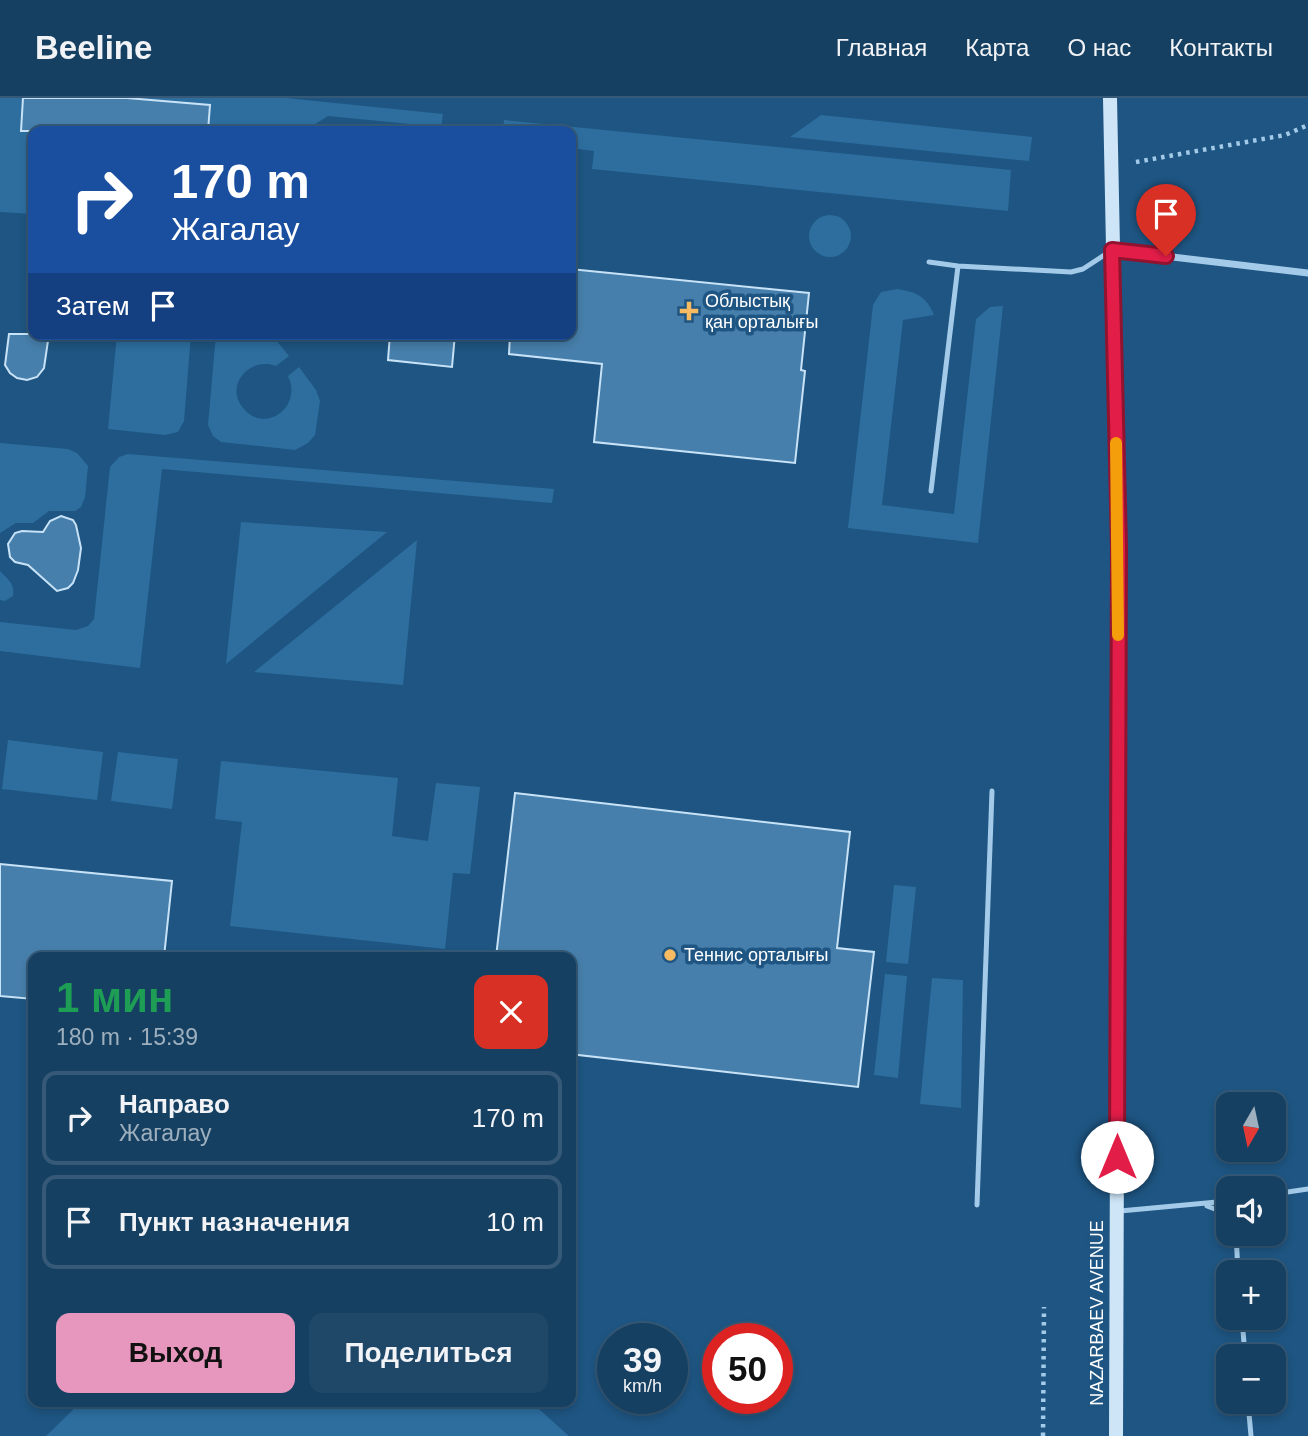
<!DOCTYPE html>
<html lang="ru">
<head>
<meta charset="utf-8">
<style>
  body { margin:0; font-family:Arial,sans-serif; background:#1f4768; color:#f1f3f6; height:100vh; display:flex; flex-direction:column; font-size:26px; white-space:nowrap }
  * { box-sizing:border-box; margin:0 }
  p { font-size:23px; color:#9eafbe }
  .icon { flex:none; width:38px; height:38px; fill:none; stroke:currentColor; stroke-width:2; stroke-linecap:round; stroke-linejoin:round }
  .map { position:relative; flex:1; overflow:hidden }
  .sheet { position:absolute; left:28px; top:854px; width:548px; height:455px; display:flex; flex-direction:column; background:#164062; border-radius:14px; box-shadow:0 4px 10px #0003,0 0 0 2px #355977 }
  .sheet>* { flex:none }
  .guide { position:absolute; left:28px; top:28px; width:548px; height:214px; border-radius:14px; box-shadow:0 4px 10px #0003,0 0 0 2px #355977; background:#1a4fa0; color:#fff; overflow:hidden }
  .needle { width:46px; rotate:189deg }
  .tools { position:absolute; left:1216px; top:994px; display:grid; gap:14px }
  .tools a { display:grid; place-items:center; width:70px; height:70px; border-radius:14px; background:#164062; box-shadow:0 4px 10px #0003,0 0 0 2px #355977; font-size:35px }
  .speed { position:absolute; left:597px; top:1225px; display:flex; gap:14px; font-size:35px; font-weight:700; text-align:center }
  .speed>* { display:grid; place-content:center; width:91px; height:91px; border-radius:50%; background:#164062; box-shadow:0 4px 10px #0003,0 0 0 2px #355977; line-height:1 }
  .speed small { font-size:18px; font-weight:400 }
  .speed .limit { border:10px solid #d22; background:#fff; color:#111 }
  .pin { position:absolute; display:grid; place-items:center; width:60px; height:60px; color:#fff; margin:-72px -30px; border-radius:50% 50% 50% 0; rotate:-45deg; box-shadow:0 0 7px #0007 }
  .pin .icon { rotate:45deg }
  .me { position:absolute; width:77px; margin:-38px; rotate:0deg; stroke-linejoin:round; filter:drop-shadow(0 0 5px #0008) }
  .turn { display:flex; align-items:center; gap:24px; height:147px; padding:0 28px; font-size:32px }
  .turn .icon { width:91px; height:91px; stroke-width:2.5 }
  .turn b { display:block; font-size:49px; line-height:60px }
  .then { display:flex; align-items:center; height:66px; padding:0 28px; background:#0003; gap:14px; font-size:26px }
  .round { display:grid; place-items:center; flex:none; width:74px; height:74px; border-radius:14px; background:#1f4768 }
  .summary { display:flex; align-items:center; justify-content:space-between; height:119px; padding:0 28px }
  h1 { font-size:42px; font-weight:600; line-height:52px; color:#1e9e55 }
  .button { display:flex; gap:14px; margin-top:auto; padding:14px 28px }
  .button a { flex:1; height:80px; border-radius:14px; background:#e797bd; color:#111; font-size:28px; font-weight:600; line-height:80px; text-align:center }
  .button a+a { background:#1f4768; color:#f1f3f6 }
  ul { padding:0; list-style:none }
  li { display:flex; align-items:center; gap:21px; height:94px; margin:0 14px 10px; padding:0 14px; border:4px solid #355977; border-radius:14px }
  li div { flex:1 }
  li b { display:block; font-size:26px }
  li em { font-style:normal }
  header { display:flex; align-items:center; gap:42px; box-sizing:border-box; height:98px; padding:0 35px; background:#164062; border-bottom:2px solid #355977 }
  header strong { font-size:33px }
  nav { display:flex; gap:38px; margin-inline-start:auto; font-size:24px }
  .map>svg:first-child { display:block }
</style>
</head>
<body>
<header>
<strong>Beeline</strong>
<nav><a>Главная</a><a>Карта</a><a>О нас</a><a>Контакты</a></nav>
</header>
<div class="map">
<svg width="1308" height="1338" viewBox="0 0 1308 1338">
  <rect width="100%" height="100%" fill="#1e5582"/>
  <path fill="#2d6e9f" d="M 0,0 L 286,0 L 443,16 L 441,29 L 328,18 L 304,33 L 33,33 L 33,116 L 0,114 Z
    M 821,17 L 1032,39 L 1029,63 L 790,39 Z
    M 504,22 L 1011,72 L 1008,113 L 592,71 L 594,53 L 571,50 L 570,33 L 503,33 Z
    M809 138a21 21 0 1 1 42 0a21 21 0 1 1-42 0Z
    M 897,191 C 917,194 926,198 934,217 L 903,222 L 882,407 L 954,416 L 976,221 L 990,209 L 1003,208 L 978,445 L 848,430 L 873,207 L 881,194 Z
    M 117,236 L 191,236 L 184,323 L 178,334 L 165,337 L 108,331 Z
    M 216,236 L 271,236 L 289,258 L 276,268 C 250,258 223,288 244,311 C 265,336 303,309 288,278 L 299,269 L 316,292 L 320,303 L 315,337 L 308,345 L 295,352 L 221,344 L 213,338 L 208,327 Z
    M 0,345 L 68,351 L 77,355 L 88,368 L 85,399 L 81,409 L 75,413 L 49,413 L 33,425 L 16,425 L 0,435 Z
    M 128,356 L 554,391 L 552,405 L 162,371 L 140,570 L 0,553 L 0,524 L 76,532 L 88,528 L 94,521 L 110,369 L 119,359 Z
    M 241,424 L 387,434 L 226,566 Z
    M 417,442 L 403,587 L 254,574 Z
    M 0,473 C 8,482 15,485 13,498 L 5,503 L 0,502 Z
    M 8,642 L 103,654 L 97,702 L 2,691 Z
    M 118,654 L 178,661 L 172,711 L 111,703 Z
    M 221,663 L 398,680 L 392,738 L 428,743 L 436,685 L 480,689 L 470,776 L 453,775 L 445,851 L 230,828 L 242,724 L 215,721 Z
    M 894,787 L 916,789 L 908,866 L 886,864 Z
    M 885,876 L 907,878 L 898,980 L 874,977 Z
    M 932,880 L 963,882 L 961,1010 L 920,1006 Z
    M 81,1304 L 531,1304 L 569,1338 L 46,1338 Z"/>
  <path fill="#467fab" stroke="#c8e3f7" stroke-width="2" d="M 23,0 L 127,0 L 210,7 L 208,33 L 21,33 Z
    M 570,171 L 809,195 L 801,272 L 805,273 L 795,365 L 594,344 L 602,266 L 509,256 L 510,236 L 570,236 Z
    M 9,236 L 49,236 L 44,270 L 37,279 L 27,282 L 17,280 L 10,275 L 5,267 Z
    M 390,236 L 455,236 L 452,269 L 388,262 Z
    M 61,418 L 73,422 L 76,427 L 81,450 L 78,472 L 73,485 L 68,490 L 57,493 L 28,467 L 15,464 L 10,459 L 8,446 L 15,435 L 22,433 L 43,434 L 50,423 Z
    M 515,695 L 850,734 L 837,850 L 874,854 L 858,989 L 570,956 L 570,859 L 496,859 Z
    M 0,766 L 172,783 L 164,859 L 33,859 L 33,901 L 0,898 Z"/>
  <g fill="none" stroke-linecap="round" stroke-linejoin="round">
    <path stroke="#a3cbe9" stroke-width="4.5" stroke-dasharray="3.5 5" stroke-linecap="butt" d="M 1136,64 L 1285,37 L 1308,27
      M 1043,1338 L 1044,1209"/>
    <path stroke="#a3cbe9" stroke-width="5" d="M 929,164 L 958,168 L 1071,174 L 1083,171 L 1112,152
      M 931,393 L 958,168
      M 1274,1096 L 1308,1091
      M 977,1107 L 992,693
      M 1207,1108 L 1220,1113 L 1228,1122
      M 1120,1113 L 1228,1103
      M 1236,1136 L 1238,1174
      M 1242,1220 L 1245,1258
      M 1248,1304 L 1251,1338"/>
    <path stroke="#a3cbe9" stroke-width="7" d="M 1113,152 L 1308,175"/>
    <path stroke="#cee5f7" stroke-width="14" d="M 1110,0 L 1119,448 L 1116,1338"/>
  </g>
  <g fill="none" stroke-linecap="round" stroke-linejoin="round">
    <g stroke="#92132f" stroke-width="18">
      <path id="route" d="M 1117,1059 L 1119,449 L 1112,152 L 1166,158"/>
    </g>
    <use href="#route" stroke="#e11d48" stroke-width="12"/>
    <path stroke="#f59e0b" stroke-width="12" d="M 1116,345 L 1118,537"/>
  </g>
  <g fill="#f9bb62" stroke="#1e5582" stroke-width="2.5">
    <path d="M685.5 202.5h7v7h7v7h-7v7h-7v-7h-7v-7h7z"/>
    <circle cx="670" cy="857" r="7"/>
  </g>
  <g text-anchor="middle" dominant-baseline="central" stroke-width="7" stroke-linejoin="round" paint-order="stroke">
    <g font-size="18" fill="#fff" stroke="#1e5582" text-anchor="start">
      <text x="705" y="203">Облыстық<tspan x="705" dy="21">қан орталығы</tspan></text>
      <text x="684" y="857">Теннис орталығы</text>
    </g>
    <g font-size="18" fill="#fff" stroke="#1e5582">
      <text transform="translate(1097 1215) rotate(-90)">NAZARBAEV AVENUE</text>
    </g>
  </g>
</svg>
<div class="tools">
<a><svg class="needle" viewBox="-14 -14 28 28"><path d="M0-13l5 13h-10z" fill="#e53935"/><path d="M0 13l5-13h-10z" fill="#9eafbe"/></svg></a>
<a><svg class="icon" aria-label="sound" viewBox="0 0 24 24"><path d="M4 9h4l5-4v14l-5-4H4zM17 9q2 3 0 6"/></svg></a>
<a>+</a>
<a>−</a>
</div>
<div class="speed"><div>39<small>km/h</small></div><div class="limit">50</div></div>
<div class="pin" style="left:1166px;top:158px;background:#d93025"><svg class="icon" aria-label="arrive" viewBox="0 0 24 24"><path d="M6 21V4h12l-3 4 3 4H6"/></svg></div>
<svg class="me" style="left:1117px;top:1059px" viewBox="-20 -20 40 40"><circle r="19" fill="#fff"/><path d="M0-13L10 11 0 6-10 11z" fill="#e11d48"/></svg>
<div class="guide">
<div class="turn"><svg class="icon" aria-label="right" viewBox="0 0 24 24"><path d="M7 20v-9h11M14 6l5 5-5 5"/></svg><div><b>170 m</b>Жагалау</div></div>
<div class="then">Затем<svg class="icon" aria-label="arrive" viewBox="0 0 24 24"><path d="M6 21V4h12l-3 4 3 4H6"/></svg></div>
</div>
<section class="sheet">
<div class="summary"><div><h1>1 мин</h1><p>180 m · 15:39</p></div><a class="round" style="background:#d93025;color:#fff"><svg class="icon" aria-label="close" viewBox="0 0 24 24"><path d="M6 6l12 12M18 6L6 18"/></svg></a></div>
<ul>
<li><svg class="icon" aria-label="right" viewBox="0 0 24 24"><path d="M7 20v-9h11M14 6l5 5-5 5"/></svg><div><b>Направо</b><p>Жагалау</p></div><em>170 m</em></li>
<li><svg class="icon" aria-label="arrive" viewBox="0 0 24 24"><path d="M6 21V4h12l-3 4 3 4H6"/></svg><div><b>Пункт назначения</b></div><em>10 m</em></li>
</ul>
<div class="button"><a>Выход</a><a>Поделиться</a></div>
</section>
</div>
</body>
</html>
